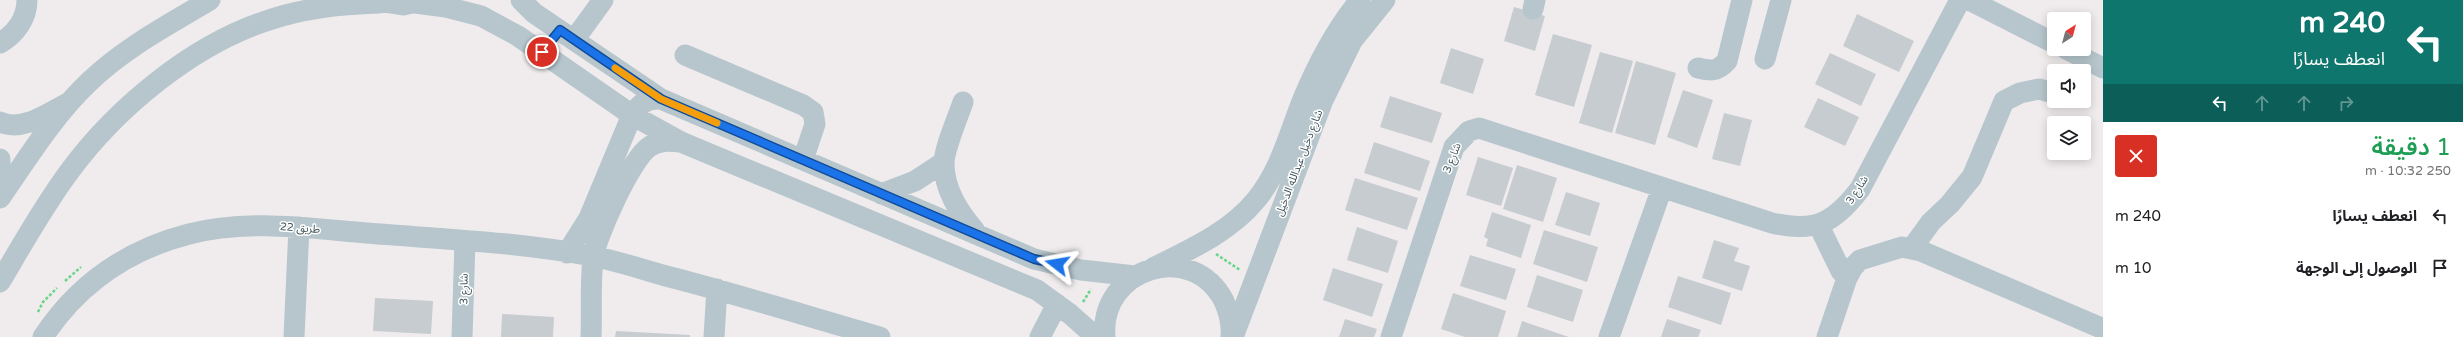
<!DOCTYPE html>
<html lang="ar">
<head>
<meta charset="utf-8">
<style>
  body { margin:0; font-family:"Varela Round","Noto Sans Arabic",sans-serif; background:#f6f6f6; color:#202124; direction:rtl; height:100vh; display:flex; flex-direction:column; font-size:15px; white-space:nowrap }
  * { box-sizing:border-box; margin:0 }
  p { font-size:13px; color:#757577 }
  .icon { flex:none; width:22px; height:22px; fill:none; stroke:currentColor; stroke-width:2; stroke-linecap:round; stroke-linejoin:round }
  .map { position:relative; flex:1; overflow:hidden; direction:ltr }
  .drawer { display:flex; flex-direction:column; background:#fff; width:360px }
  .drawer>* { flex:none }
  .banner { background:#0f766e; color:#fff; overflow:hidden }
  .needle { width:26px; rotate:36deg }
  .fabs { position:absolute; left:2047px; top:12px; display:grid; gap:8px }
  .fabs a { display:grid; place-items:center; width:44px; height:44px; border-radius:4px; background:#fff; box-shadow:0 2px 10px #0003; font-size:20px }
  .pin { position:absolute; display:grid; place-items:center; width:34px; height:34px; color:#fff; margin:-17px; border:2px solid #fff; border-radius:50%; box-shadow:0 1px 4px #0007 }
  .me { position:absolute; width:44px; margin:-22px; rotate:284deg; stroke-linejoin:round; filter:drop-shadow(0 0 3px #0008) }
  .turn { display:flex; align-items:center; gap:14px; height:84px; padding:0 12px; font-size:18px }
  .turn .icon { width:52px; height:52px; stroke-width:2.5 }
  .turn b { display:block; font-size:28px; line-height:34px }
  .lanes { display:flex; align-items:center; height:38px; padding:0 12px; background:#0003; justify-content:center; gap:20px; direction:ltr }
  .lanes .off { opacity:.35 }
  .round { display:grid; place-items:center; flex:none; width:42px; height:42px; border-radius:4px; background:#f6f6f6 }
  .headline { display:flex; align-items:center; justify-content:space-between; height:68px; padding:0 12px }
  h1 { font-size:24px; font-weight:600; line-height:30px; color:#1e9e55 }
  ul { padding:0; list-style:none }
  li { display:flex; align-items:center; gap:12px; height:52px; padding:0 12px }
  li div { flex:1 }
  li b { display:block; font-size:15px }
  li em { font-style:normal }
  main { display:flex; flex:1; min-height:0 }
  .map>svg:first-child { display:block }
</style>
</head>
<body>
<main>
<section class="drawer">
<div class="banner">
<div class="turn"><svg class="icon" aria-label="left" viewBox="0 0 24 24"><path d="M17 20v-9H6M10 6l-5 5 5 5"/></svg><div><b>240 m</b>انعطف يسارًا</div></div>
<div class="lanes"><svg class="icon" aria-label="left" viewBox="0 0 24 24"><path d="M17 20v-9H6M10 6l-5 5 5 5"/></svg><svg class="icon off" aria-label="ahead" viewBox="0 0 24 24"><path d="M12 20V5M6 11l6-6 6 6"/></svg><svg class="icon off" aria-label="ahead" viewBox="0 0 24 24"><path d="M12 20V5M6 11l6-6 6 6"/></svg><svg class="icon off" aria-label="right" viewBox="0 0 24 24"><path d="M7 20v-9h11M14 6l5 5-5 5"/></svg></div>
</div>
<div class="headline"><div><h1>1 دقيقة</h1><p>250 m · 10:32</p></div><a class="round" style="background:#d93025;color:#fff"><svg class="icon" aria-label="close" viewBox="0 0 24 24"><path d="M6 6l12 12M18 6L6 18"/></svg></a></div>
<ul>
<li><svg class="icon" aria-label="left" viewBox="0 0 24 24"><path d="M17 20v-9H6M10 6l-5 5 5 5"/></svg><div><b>انعطف يسارًا</b></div><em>240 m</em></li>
<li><svg class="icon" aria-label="arrive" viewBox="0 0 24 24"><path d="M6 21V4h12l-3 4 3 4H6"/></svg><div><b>الوصول إلى الوجهة</b></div><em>10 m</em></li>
</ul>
</section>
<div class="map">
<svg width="2103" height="337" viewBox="0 0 2103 337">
  <rect width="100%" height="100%" fill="#f0eced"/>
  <path fill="#c6ccd0" d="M 1514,7 L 1545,16 L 1535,51 L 1504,41 Z
    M 1857,14 L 1914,41 L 1899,72 L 1843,46 Z
    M 1553,34 L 1592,45 L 1574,107 L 1535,95 Z
    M 1451,48 L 1484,59 L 1473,94 L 1440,83 Z
    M 1600,52 L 1633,61 L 1612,133 L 1579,123 Z
    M 1830,53 L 1876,74 L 1861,106 L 1815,84 Z
    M 1636,61 L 1676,73 L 1655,145 L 1615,133 Z
    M 1683,90 L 1713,100 L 1697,148 L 1667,137 Z
    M 1390,96 L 1442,113 L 1432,143 L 1380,127 Z
    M 1818,98 L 1859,117 L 1845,146 L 1804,127 Z
    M 1724,113 L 1752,120 L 1740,166 L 1712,159 Z
    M 1374,142 L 1430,161 L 1420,191 L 1364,173 Z
    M 1478,157 L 1513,168 L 1501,206 L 1466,195 Z
    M 1517,165 L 1557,178 L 1543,222 L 1503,209 Z
    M 1355,178 L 1418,198 L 1407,230 L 1345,210 Z
    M 1566,192 L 1600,203 L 1590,236 L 1555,225 Z
    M 1492,212 L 1531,225 L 1521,258 L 1486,246 L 1488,239 L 1484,237 Z
    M 1357,227 L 1398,241 L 1388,273 L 1347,260 Z
    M 1544,230 L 1598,247 L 1587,282 L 1533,264 Z
    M 1714,240 L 1739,248 L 1734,261 L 1750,266 L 1742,291 L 1702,278 Z
    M 1470,255 L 1516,269 L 1506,300 L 1460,286 Z
    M 1333,268 L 1383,284 L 1372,317 L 1323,300 Z
    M 1537,275 L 1583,290 L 1573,322 L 1527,307 Z
    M 1678,276 L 1731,293 L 1721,325 L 1668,307 Z
    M 1453,293 L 1506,311 L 1498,337 L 1465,337 L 1441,329 Z
    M 375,298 L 433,301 L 431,334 L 373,331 Z
    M 502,314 L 554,317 L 553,337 L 501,337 Z
    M 1345,319 L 1377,329 L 1374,337 L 1339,337 Z
    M 1667,319 L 1701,330 L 1698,337 L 1661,337 Z
    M 1522,321 L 1569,337 L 1517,337 Z
    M 616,331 L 690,335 L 690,337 L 615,337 Z"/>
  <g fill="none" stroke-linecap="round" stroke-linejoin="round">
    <path stroke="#6ad488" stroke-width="2.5" stroke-dasharray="3 2" stroke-linecap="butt" d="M 1216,254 L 1240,270
      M 65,281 L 81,267
      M 1083,302 L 1091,289
      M 38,312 L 43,302 L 57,288"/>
    <path stroke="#b6c6cc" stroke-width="21" d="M 371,0 L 403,5 L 425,0
      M 521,0 L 534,13 L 661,99
      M 1969,0 L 2054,43
      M 415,3 L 446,7 L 481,16 L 518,36 L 632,115 L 681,142 L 1037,290 L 1070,314 L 1096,337
      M 1533,9 L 1535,0
      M 574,40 L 603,0
      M 0,43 C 16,34 27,18 27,0
      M 2066,49 L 2103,68
      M 685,55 L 803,105 L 813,112 L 815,124 L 803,160
      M 1765,59 L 1781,0
      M 1698,68 C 1711,71 1717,72 1727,61 L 1742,0
      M 963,102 C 958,117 944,149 944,163 C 944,190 959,212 975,231
      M 0,122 C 22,132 47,114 66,104
      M 0,159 L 0,179
      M 881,194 L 915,181 L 944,162
      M 0,198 C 27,159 54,115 89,82 C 124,48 168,25 210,0
      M 1819,226 L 1841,271 L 1847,278
      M 1912,248 L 1931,222 L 1950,204 L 1972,177 L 2004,101 L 2020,93 L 2039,89 L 2054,93
      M 567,253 L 589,218 L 632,115 C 640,104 646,98 661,99 L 1034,259 L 1081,270 L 1135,276
      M 1153,268 C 1189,250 1230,232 1256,200 C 1280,171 1289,134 1303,99 C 1318,63 1335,30 1360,0
      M 0,282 C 22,245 43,207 69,172 C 116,108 193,44 269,20 C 304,8 342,4 379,3
      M 43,337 C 78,284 127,250 189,234 C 247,219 307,228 366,233 C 441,239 518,242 592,256 C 618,261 644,270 670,277 C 740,295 810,317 880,337
      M 294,337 L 299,227
      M 462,337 L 465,241
      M 591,337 C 592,311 590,284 593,258 C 596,237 631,159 649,147 C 659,140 669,141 681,142
      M 714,337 L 717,289
      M 1040,337 L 1057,304
      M 1105,337 C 1099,268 1192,239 1224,301 C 1229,312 1232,325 1231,337
      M 1233,337 L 1323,100 L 1352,41 L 1385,0
      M 1391,337 L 1454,147 L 1469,131 L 1479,128 L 1772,223 C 1815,233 1834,223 1860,189 L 1960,0
      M 1609,337 L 1662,188
      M 1827,337 L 1847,278 L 1853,267 L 1860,260 L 1902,247 L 1921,251 L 2099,327"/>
  </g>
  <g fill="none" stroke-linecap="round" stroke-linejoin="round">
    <g stroke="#114b97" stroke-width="10">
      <path id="route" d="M 542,52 L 560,30 L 661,99 L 1034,259 L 1057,264"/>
    </g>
    <use href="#route" stroke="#1a73e8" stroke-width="7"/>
    <path stroke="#f59e0b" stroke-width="7" d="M 615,68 L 661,99 L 717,123"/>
  </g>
  <g text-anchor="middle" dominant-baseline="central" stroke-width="3" stroke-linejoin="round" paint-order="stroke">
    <g font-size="11" fill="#43565c" stroke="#fff">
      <text transform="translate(1452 158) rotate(-68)">شارع 3</text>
      <text transform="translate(1299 163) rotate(-69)">شارع دخيل عبدالله الدخيل</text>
      <text transform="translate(1857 190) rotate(-57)">شارع 3</text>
      <text transform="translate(300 228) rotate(4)">طريق 22</text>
      <text transform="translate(464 289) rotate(-89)">شارع 3</text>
    </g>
  </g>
</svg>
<div class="fabs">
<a><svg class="needle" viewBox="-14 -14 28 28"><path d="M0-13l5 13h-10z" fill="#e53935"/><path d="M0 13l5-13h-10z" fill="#757577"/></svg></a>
<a><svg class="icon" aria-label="sound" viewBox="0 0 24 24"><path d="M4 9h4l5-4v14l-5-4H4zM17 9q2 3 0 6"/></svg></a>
<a><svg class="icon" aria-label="layers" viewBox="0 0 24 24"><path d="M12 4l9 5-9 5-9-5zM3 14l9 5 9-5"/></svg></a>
</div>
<div class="pin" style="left:542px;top:52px;background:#d93025"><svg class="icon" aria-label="arrive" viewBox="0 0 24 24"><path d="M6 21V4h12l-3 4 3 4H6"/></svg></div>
<svg class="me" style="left:1057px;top:264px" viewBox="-20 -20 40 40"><path d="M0-17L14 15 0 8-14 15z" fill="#1a73e8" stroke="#fff" stroke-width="4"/></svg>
</div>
</main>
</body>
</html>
